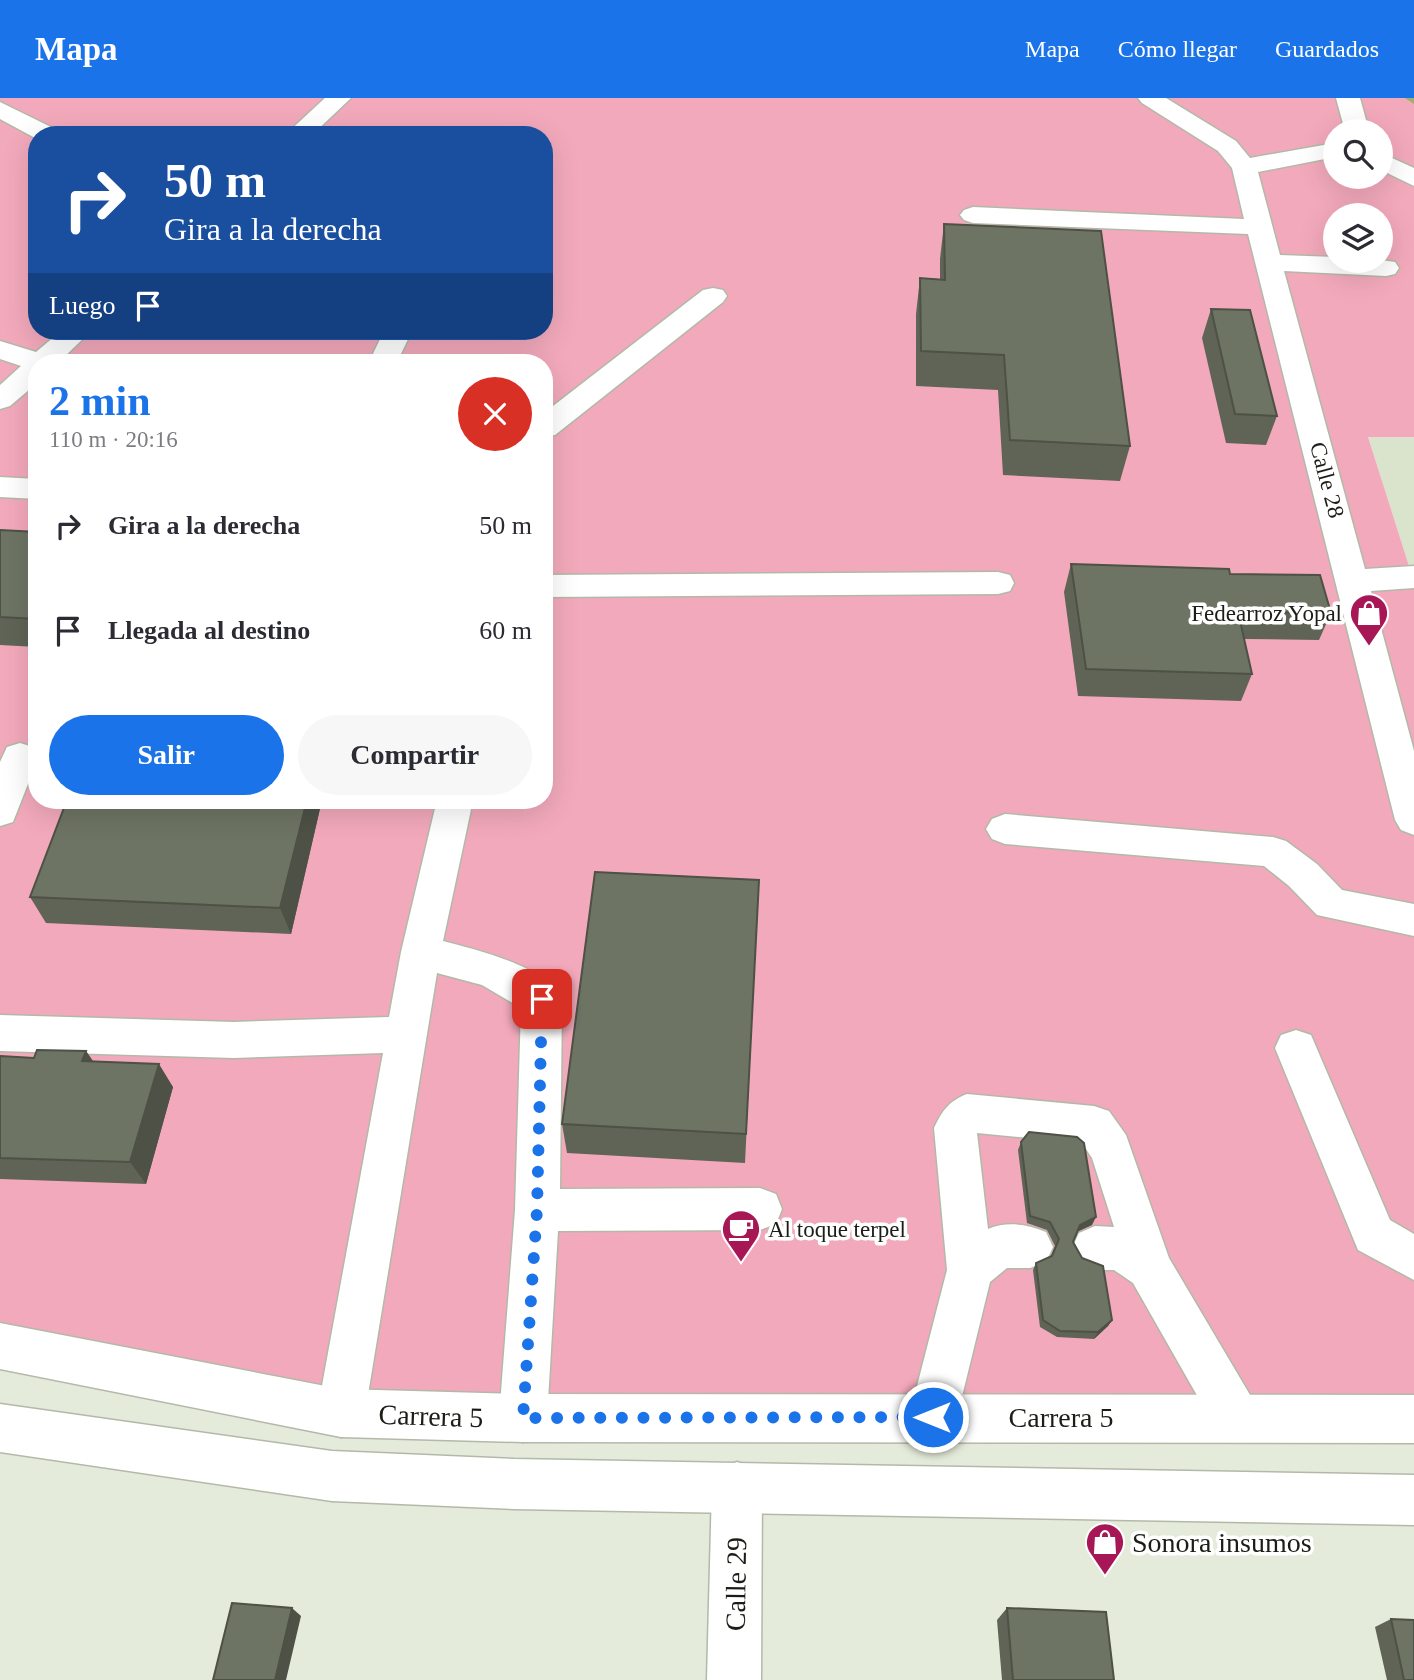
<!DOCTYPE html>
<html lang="es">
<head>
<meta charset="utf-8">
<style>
  body { margin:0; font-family:"Times New Roman",serif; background:#f7f7f7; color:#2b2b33; height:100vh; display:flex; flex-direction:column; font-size:26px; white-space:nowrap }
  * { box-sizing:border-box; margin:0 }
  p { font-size:23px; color:#7c7c81 }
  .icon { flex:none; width:38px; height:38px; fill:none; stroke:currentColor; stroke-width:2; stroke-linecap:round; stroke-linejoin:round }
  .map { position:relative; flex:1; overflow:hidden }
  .drawer { position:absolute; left:28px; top:256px; width:525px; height:455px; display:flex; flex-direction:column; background:#fff; border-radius:28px; box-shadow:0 7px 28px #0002 }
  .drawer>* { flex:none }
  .banner { position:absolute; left:28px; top:28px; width:525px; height:214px; border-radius:28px; box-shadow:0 7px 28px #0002; background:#1a4fa0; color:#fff; overflow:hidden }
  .fabs { position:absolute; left:1323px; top:21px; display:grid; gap:14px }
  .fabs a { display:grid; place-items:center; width:70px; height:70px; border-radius:50%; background:#fff; box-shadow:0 7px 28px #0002; font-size:35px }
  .pin { position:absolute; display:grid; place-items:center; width:60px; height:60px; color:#fff; margin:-30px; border-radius:14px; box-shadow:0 4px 10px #0006 }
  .me { position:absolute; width:77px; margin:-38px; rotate:270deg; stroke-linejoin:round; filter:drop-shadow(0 0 5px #0008) }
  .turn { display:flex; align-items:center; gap:24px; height:147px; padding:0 21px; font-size:32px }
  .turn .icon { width:91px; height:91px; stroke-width:2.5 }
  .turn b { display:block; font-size:49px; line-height:60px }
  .then { display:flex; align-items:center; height:66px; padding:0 21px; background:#0003; gap:14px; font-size:26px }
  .round { display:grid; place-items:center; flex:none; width:74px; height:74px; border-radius:37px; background:#f7f7f7 }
  .headline { display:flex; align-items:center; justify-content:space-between; height:119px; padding:0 21px }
  h1 { font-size:42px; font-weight:600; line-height:52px; color:#1a73e8 }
  .action { display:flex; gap:14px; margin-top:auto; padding:14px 21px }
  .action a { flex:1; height:80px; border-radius:42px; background:#1a73e8; color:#fff; font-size:28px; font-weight:600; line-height:80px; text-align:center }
  .action a+a { background:#f7f7f7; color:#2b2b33 }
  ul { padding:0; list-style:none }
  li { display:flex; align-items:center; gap:21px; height:105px; padding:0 21px }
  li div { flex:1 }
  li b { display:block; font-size:26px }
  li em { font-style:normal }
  header { display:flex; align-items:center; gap:42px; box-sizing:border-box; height:98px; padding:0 35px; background:#1a73e8; color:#fff }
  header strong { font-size:33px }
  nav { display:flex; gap:38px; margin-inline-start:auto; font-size:24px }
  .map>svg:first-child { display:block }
</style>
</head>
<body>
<header>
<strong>Mapa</strong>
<nav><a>Mapa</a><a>Cómo llegar</a><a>Guardados</a></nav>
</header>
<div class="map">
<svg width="1414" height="1582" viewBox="0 0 1414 1582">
  <rect width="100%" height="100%" fill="#e5ebda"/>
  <path fill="#dae3cb" d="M 1368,338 L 1414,339 L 1414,484 Z"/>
  <path fill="#f2a9bb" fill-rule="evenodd" d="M 0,0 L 1414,0 L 1414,339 L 1368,339 L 1414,484 L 1414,1300 L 339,1297 L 0,1230 ZM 1335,33 L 1381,33 L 1381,79 L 1335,79 ZM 37,37 L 544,37 L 544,233 L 37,233 ZM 1335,117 L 1381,117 L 1381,163 L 1335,163 ZM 37,264 L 544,264 L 544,702 L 37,702 Z"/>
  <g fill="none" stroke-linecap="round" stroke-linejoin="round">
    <path fill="#9bb16c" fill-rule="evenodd" d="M 1405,0 L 1414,0 L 1414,6 Z"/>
    <g stroke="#b3b9a8" stroke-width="3">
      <path id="minor" d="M 325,0 L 351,0 L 312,37 L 285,37 Z
        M 1138,0 L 1166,0 L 1236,43 L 1250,60 L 1335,45 L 1335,59 L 1258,74 L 1280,157 L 1335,159 L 1335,163 L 1381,162 L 1395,164 L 1399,170 L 1395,176 L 1386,178 L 1284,173 L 1365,471 L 1414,468 L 1414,490 L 1371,493 L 1414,653 L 1414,737 L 1401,732 L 1395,722 L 1248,136 L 973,125 L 964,122 L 960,117 L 964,112 L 973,109 L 1244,121 L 1232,70 L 1218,53 L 1142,5 Z
        M 1336,0 L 1360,0 L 1369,33 L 1345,33 Z
        M 0,4 L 57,32 L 60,37 L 37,37 L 37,41 L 0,21 Z
        M 1381,55 L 1414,70 L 1414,88 L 1381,72 Z
        M 713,190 L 723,192 L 727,198 L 723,204 L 555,337 L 544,339 L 544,315 L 703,192 Z
        M 61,233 L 91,233 L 59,264 L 37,264 L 37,285 L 10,308 L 0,311 L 0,287 L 21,268 L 0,261 L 0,243 L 36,254 Z
        M 384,233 L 412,233 L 397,264 L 369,264 Z
        M 0,379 L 37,381 L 37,401 L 0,399 Z
        M 998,474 L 1010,477 L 1014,485 L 1010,493 L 998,496 L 544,499 L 544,477 Z
        M 20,645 L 33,649 L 37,663 L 13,724 L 0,728 L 0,664 L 7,649 Z
        M 437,702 L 473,702 L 443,843 C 477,852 546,868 562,901 L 560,1091 L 760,1090 L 776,1096 L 782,1111 L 776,1126 L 760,1132 L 558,1133 L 547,1320 L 540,1337 L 523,1344 L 506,1337 L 499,1320 L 515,1112 L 521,910 L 482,887 L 437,875 L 365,1315 L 358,1332 L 341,1339 L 324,1332 L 317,1315 L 383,955 L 234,960 L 0,953 L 0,917 L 234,924 L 389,919 L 401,854 Z
        M 1005,716 L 1273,739 L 1286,743 L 1317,766 L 1342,792 L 1414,806 L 1414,838 L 1317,817 L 1289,788 L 1264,768 L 1005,746 L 992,741 L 986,731 L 992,721 Z
        M 1296,932 L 1311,937 L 1390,1122 L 1414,1136 L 1414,1182 L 1358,1152 L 1275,950 L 1281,937 Z
        M 967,996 L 1094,1008 L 1109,1013 L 1126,1037 L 1169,1160 L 1253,1302 L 1260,1319 L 1253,1336 L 1236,1343 L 1219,1336 L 1133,1185 L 1114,1172 L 1095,1172 L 1079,1165 L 1072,1150 L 1079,1135 L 1095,1128 L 1114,1129 L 1092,1060 L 1082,1045 L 977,1035 L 988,1131 C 1007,1123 1027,1126 1046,1134 L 1053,1149 L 1046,1164 L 1030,1170 L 1007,1170 L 990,1184 L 957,1319 L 950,1336 L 933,1343 L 916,1336 L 909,1319 L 947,1172 L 934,1030 C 942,1013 949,1003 967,996 Z
        M 737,1364 L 755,1371 L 762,1389 L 761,1582 L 707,1582 L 712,1389 L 719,1371 Z"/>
    </g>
    <g stroke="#b3b9a8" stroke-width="3">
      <path id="major" d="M 0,1225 L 341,1291 L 523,1296 L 1414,1297 L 1414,1345 L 523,1344 L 341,1339 L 0,1271 Z
        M 0,1306 L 332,1353 L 514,1361 L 1414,1377 L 1414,1427 L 514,1411 L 332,1403 L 0,1354 Z"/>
    </g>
    <use href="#minor" fill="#fff" fill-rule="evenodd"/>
    <use href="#major" fill="#fff" fill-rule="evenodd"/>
  </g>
  <path fill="#5f6456" d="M 944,126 L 1130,348 L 1120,383 L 1003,377 L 998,292 L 916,288 L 916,216 L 920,180 L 940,181 L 940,161 Z
    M 1211,211 L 1277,318 L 1266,347 L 1226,345 L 1202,240 Z
    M 0,432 L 37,434 L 37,549 L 0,547 Z
    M 1071,466 L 1230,476 L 1331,515 L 1319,542 L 1244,541 L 1252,576 L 1241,603 L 1078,598 L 1064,494 Z
    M 322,702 L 291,836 L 46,825 L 30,799 Z
    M 759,782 L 745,1065 L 567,1055 L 562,1026 Z
    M 86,953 L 93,963 L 173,989 L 146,1086 L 0,1081 L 0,958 L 34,960 Z
    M 1021,1044 L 1092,1127 L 1077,1133 L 1073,1144 L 1112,1222 L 1108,1228 L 1094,1241 L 1057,1239 L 1040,1229 L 1033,1172 L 1036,1165 L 1051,1158 L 1055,1148 L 1047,1132 L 1027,1125 L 1018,1052 Z
    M 1007,1510 L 1114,1582 L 1002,1582 L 997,1522 Z
    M 1391,1521 L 1414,1582 L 1387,1582 L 1375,1529 Z"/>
  <path fill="#4d5146" d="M 307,702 L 322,702 L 291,836 L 280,810 Z
    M 86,953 L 102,977 L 82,963 Z
    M 159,966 L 173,989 L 146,1086 L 130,1064 Z
    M 1096,1119 L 1092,1127 L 1077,1134 L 1080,1127 Z
    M 1112,1222 L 1108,1228 L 1094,1241 L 1098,1234 Z
    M 292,1510 L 301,1518 L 286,1582 L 275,1582 Z"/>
  <path fill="#6e7464" stroke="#4d5146" stroke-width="2" d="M 944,126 L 1101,133 L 1130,348 L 1010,342 L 1004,257 L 921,253 L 920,180 L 945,182 Z
    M 1211,211 L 1250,212 L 1277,318 L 1235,316 Z
    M 0,432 L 37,434 L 37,521 L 0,519 Z
    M 1071,466 L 1229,471 L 1230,476 L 1320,477 L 1331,515 L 1238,514 L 1252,576 L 1086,571 Z
    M 67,702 L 307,702 L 280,810 L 30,799 Z
    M 595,774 L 759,782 L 746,1036 L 562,1026 Z
    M 37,952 L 86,953 L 82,963 L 159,966 L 130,1064 L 0,1060 L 0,958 L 34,960 Z
    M 1029,1034 L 1077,1039 L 1084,1045 L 1096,1119 L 1080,1127 L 1073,1144 L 1082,1160 L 1103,1168 L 1112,1222 L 1098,1234 L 1060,1233 L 1043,1222 L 1036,1165 L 1052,1158 L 1059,1141 L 1050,1124 L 1030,1118 L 1021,1044 Z
    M 232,1505 L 292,1510 L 275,1582 L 213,1582 Z
    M 1007,1510 L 1106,1514 L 1114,1582 L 1013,1582 Z
    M 1391,1521 L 1414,1522 L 1414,1582 L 1404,1582 Z"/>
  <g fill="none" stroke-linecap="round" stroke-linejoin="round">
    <path stroke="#1a73e8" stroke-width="12" stroke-dasharray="0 21.6" d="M 542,901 L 537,1112 L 523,1320 L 933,1319"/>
  </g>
  <defs>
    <g id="shop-pin" transform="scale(2.0125)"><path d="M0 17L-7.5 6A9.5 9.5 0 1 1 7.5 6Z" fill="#a71755" stroke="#fff"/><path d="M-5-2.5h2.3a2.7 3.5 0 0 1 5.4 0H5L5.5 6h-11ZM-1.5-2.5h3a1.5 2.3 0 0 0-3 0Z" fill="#fff"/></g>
    <g id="cafe-pin" transform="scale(2.0125)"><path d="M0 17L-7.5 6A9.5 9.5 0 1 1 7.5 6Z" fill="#a71755" stroke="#fff"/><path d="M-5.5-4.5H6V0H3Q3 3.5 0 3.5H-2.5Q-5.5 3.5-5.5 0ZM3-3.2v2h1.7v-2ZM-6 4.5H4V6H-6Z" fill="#fff"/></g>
  </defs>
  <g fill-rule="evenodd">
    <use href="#shop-pin" x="1369" y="515"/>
    <use href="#cafe-pin" x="741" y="1131"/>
    <use href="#shop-pin" x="1105" y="1444"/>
  </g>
  <g text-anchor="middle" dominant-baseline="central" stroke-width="7" stroke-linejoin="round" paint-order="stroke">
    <g font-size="23" fill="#1b1e17" stroke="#fff">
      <text transform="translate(1327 382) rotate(75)">Calle 28</text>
    </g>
    <g font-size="23" fill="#1b1e17" stroke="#fff" text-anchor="end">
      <text x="1342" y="515">Fedearroz Yopal</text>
      <text x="768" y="1131" text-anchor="start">Al toque terpel</text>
    </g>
    <g font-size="28" fill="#1b1e17" stroke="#fff">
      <text transform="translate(431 1318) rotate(2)">Carrera 5</text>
      <text x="1061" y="1319">Carrera 5</text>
      <text transform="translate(736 1486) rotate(-89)">Calle 29</text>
    </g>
    <g font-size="28" fill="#1b1e17" stroke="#fff" text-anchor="start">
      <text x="1132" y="1444">Sonora insumos</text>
    </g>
  </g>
</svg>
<div class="fabs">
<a><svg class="icon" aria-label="search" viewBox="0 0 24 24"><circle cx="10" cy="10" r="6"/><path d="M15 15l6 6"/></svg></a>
<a><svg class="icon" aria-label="layers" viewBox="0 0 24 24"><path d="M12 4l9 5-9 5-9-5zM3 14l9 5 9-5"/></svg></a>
</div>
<div class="pin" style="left:542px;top:901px;background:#d93025"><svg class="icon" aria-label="arrive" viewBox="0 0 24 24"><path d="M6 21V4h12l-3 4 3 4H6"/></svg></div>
<svg class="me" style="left:933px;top:1319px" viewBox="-20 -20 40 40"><circle r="17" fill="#1a73e8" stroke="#fff" stroke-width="3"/><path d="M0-11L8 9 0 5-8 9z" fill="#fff"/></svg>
<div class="banner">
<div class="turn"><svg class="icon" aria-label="right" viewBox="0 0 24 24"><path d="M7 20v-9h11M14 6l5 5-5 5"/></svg><div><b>50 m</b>Gira a la derecha</div></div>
<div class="then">Luego<svg class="icon" aria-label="arrive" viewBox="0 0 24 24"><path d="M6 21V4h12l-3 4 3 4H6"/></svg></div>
</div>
<section class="drawer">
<div class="headline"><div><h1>2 min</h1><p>110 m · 20:16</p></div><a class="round" style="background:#d93025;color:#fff"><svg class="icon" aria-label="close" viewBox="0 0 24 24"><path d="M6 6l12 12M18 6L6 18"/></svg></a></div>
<ul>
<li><svg class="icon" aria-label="right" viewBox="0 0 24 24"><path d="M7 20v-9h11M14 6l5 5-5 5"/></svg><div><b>Gira a la derecha</b></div><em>50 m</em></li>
<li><svg class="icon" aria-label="arrive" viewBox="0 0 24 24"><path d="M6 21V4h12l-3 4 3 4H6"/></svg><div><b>Llegada al destino</b></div><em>60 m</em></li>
</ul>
<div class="action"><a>Salir</a><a>Compartir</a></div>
</section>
</div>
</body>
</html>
